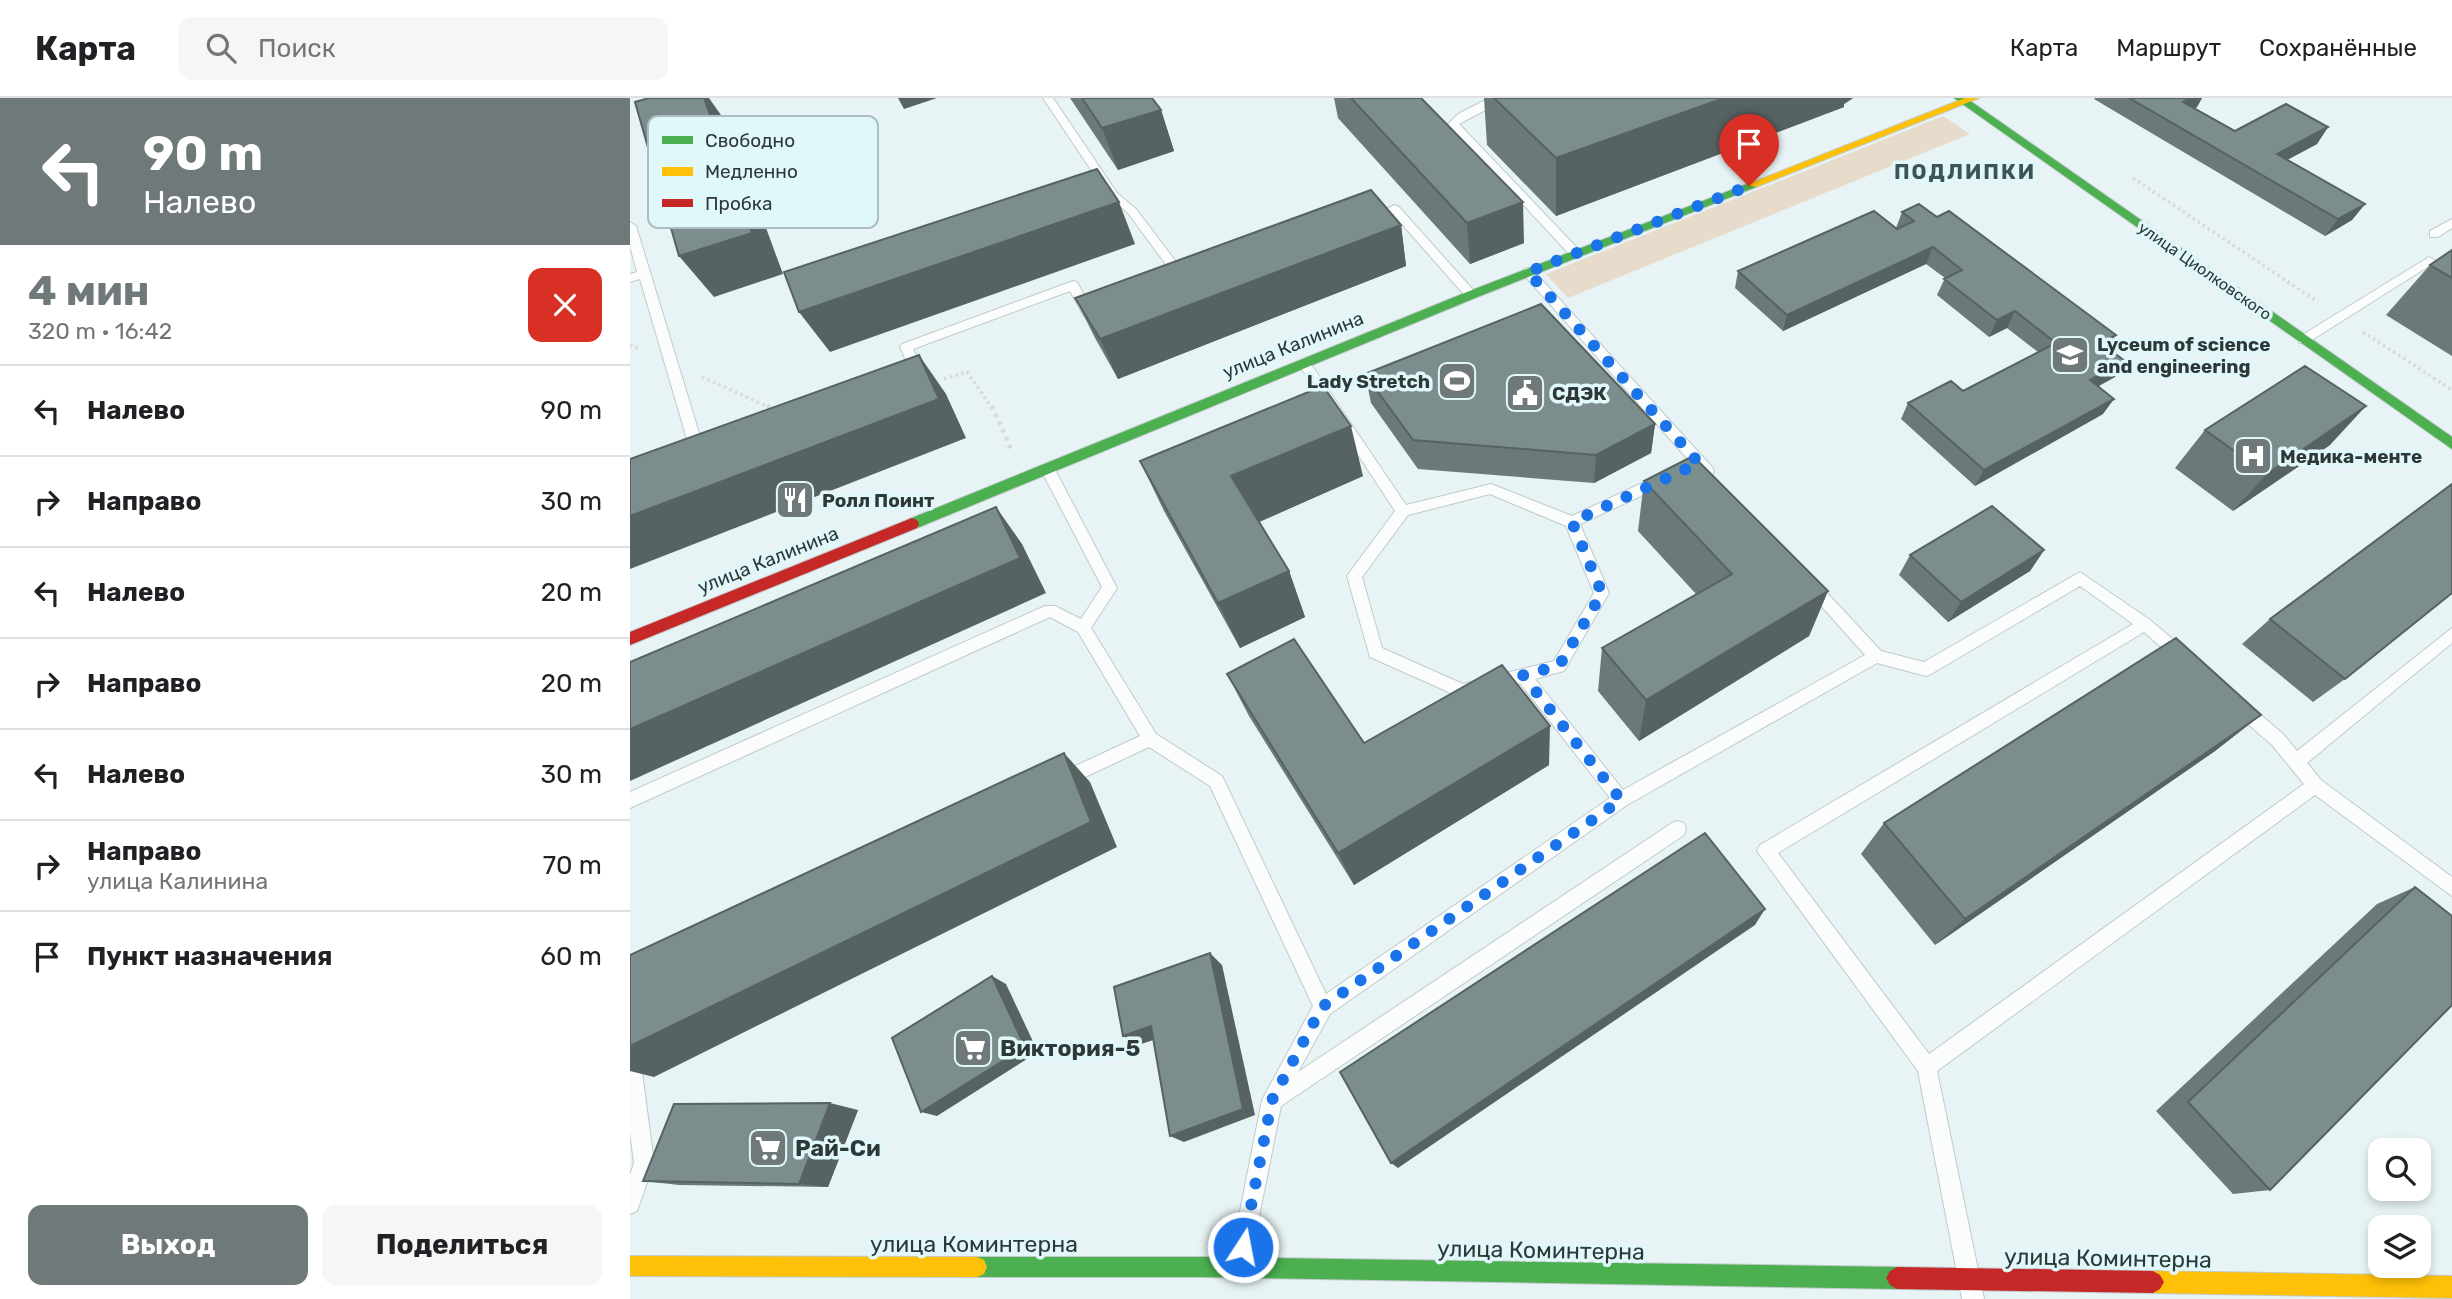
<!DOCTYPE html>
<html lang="ru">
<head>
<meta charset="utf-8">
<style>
  body { margin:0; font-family:Rubik,sans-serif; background:#f6f6f6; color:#202124; height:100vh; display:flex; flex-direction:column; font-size:26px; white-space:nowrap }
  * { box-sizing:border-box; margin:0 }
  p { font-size:23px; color:#757577 }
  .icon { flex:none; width:38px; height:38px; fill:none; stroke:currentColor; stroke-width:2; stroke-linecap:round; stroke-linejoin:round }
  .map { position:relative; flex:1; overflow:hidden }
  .sheet { display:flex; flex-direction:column; background:#fff; width:630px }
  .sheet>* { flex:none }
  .hud { background:#6f797a; color:#fff; overflow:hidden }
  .tools { position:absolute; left:1738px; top:1040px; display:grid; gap:14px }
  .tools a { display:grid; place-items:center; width:63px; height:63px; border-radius:14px; background:#fff; box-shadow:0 4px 10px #0003; font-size:35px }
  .pin { position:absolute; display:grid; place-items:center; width:60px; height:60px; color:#fff; margin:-72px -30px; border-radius:50% 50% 50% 0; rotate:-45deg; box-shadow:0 0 7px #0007 }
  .pin .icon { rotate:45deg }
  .me { position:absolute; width:77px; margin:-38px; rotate:11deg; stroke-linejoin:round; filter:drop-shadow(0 0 5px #0008) }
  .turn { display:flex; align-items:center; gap:24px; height:147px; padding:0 28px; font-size:32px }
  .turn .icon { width:91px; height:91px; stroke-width:2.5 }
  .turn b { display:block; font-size:49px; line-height:60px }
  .round { display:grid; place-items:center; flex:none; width:74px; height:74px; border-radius:14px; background:#f6f6f6 }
  .headline { display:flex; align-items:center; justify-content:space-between; height:119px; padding:0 28px }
  h1 { font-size:42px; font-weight:700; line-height:52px; color:#6f797a }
  .primary-button { display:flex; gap:14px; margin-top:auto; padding:14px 28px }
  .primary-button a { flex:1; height:80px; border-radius:14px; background:#6f797a; color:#fff; font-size:28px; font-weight:700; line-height:80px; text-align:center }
  .primary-button a+a { background:#f6f6f6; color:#202124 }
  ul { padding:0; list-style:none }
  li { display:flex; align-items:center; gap:21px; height:91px; padding:0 28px; border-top:2px solid #e0e0e0 }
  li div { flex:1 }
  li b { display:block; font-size:26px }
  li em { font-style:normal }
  header { display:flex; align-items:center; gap:42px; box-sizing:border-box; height:98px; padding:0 35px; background:#fff; border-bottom:2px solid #e0e0e0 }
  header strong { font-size:33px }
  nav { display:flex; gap:38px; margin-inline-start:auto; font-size:24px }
  .search { width:490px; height:63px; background:#f6f6f6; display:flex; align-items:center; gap:18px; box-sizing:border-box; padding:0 24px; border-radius:14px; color:#757577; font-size:26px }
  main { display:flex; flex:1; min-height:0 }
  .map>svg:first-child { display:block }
</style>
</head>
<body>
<header>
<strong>Карта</strong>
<div class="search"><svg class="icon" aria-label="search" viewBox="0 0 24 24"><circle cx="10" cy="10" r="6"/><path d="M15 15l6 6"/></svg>Поиск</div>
<nav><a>Карта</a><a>Маршрут</a><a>Сохранённые</a></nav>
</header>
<main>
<section class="sheet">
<div class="hud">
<div class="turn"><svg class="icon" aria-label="left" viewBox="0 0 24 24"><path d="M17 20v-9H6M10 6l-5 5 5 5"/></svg><div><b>90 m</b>Налево</div></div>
</div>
<div class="headline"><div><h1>4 мин</h1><p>320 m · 16:42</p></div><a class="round" style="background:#d93025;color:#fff"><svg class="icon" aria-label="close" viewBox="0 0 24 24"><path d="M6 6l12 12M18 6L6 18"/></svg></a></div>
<ul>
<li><svg class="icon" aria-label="left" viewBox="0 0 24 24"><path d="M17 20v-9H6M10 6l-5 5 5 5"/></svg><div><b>Налево</b></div><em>90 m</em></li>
<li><svg class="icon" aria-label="right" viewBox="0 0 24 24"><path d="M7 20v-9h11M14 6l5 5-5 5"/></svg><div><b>Направо</b></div><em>30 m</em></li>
<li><svg class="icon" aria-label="left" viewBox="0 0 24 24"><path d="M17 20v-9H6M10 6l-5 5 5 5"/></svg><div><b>Налево</b></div><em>20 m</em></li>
<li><svg class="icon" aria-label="right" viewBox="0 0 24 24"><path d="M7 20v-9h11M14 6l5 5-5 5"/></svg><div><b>Направо</b></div><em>20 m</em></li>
<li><svg class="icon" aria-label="left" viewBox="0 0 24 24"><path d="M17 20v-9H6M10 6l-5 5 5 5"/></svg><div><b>Налево</b></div><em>30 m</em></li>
<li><svg class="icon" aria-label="right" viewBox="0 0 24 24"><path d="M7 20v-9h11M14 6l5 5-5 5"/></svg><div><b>Направо</b><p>улица Калинина</p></div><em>70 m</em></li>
<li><svg class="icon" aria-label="arrive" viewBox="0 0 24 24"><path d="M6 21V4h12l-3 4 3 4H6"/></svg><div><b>Пункт назначения</b></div><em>60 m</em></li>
</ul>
<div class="primary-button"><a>Выход</a><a>Поделиться</a></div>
</section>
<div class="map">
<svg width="1822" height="1201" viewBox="0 0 1822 1201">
  <rect width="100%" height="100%" fill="#e7f3f4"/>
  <path fill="#e7dccb" d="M 1313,18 L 1340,36 L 938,200 L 916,176 Z"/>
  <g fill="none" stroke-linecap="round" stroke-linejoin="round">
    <g stroke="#c0cacb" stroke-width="2">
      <path id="lane" d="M 413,0 L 423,0 L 487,95 L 506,111 L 556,177 L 556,183 L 548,183 L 498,115 L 479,99 Z
        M 859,0 L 870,0 L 859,10 L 829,26 L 950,153 L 950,159 L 942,159 L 818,26 L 828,16 Z
        M 765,107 L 769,109 L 845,194 L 845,200 L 837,200 L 763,116 L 741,124 L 735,120 Z
        M 1822,121 L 1822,130 L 1808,139 L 1800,139 L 1800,133 Z
        M 0,124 L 6,128 L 76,358 L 69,363 L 62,358 L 10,181 L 0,184 L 0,176 L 7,174 L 0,148 Z
        M 1799,159 L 1822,172 L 1822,181 L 1799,168 L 1677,245 L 1669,245 L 1669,239 Z
        M 898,170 L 902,171 L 1082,369 L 1084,373 L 1082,377 L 1072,377 L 894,177 L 894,171 Z
        M 443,183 L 447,184 L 464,215 L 462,218 L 454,218 L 440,193 L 283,251 L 295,277 L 289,282 L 284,280 L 270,249 L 272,246 Z
        M 674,261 L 678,262 L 776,407 L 861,386 L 942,418 L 1027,378 L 1037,378 L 1039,382 L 1037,386 L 950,426 L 979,495 L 934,573 L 905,581 L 993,692 L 1235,557 L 1177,492 L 1175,488 L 1182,482 L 1187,484 L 1251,553 L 1294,564 L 1450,474 L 1520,522 L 1558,554 L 1561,559 L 1558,564 L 1548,564 L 1514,534 L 1148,755 L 1299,956 L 1674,686 L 1642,647 L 1603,613 L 1601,608 L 1603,603 L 1609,601 L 1615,603 L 1654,637 L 1667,653 L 1822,530 L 1822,545 L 1677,665 L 1691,682 L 1822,779 L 1822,798 L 1685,697 L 1307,973 L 1354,1201 L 1332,1201 L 1288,973 L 1127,753 L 1130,747 L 1503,526 L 1450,488 L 1301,576 L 1296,578 L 1247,565 L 997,707 L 700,916 L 668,974 L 1042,725 L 1048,723 L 1054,725 L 1056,731 L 1054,737 L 651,1008 L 620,1164 L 617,1171 L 610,1174 L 603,1171 L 600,1164 L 632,1002 L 683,908 L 580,688 L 519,649 L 438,687 L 432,689 L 426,687 L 424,682 L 426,677 L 510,638 L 448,534 L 420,519 L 0,710 L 0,694 L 415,508 L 425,508 L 451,521 L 472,489 L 410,370 L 417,365 L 422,366 L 487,490 L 461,530 L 526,636 L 592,678 L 696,896 L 980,700 L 890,585 L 832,600 L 740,559 L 717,478 L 765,413 L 670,268 L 668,265 ZM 860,396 L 936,428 L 964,495 L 924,563 L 833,586 L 752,550 L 732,479 L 778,417 Z
        M 0,949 L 7,952 L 10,959 L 24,1065 L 7,1113 L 0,1116 L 0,1077 L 4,1065 L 0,1034 Z"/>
    </g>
    <g stroke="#c0cacb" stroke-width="2">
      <path id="fast" d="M 1324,0 L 1336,0 L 1822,339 L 1822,351 Z
        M 1122,84 L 1128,87 L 1126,89 L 845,200 L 287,430 L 277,430 L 275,426 L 277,422 L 837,194 Z
        M 347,1159 L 572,1159 L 1267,1169 L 1274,1173 L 1278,1180 L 1274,1187 L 1267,1191 L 572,1179 L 347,1179 L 340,1176 L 337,1169 L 340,1162 Z"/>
    </g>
    <g stroke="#c0cacb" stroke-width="2">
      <path id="slow" d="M 1335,0 L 1349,0 L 1126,89 L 1116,87 Z
        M 0,1158 L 347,1159 L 354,1162 L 357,1169 L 354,1176 L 347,1179 L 0,1178 Z
        M 1523,1173 L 1822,1178 L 1822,1200 L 1523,1195 L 1516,1191 L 1512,1184 L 1516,1177 Z"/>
    </g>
    <g stroke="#c0cacb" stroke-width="2">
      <path id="jam" d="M 282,420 L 287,422 L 289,426 L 287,430 L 0,547 L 0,534 Z
        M 1267,1169 L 1523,1173 L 1530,1177 L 1534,1184 L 1530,1191 L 1523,1195 L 1267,1191 L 1260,1187 L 1256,1180 L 1260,1173 Z"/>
    </g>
    <path stroke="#d7dada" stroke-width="3.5" stroke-dasharray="2.5 3.5" stroke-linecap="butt" d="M 1503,80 L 1688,204
      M 1733,234 L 1822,292
      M 0,247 L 10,251
      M 72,279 L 141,310
      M 314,281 L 337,274 L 362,310"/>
    <path stroke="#d7dada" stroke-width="4.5" stroke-dasharray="3.5 5" stroke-linecap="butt" d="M 137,308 L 144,311
      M 362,308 L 381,351"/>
    <use href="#lane" fill="#fbfdfd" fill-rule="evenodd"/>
    <use href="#fast" fill="#4caf50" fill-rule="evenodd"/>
    <use href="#slow" fill="#ffc107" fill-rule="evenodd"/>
    <use href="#jam" fill="#c62828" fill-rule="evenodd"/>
  </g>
  <path fill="#6b797a" d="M 440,0 L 522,0 L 531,12 L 544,53 L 488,72 Z
    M 704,0 L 791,0 L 894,145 L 840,166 L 708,20 Z
    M 854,0 L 1223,0 L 1214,6 L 1214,9 L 926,118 L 857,47 Z
    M 1465,0 L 1572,0 L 1567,9 L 1565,10 L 1605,33 L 1698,29 L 1687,46 L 1657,62 L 1735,106 L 1722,122 L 1695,138 L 1464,1 Z
    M 1272,114 L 1478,250 L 1495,263 L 1485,279 L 1468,288 L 1473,316 L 1345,388 L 1271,321 L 1278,305 L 1333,293 L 1408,254 L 1377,230 L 1359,239 L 1307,197 L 1315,180 L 1296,166 L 1153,233 L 1105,190 L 1108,173 L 1266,130 Z
    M 771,127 L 776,168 L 488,281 L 465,240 L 445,200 Z
    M 1822,152 L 1822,258 L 1756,217 L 1800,167 Z
    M 735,276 L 1025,326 L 1021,355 L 964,385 L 788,371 L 741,305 Z
    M 1575,332 L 1700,347 L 1603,413 L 1545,370 Z
    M 510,363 L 733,378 L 629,424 L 659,473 L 675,519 L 610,550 L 534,413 Z
    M 1014,383 L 1198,493 L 1179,538 L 1009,643 L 968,593 L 972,550 L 1066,496 L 1008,433 Z
    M 1414,452 L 1400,473 L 1318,524 L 1269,477 L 1280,457 Z
    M 1640,521 L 1715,581 L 1683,604 L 1612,546 Z
    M 597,576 L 734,645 L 919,667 L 724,787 L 619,618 Z
    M 1631,617 L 1585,653 L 1305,847 L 1231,756 L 1254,725 Z
    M 1785,789 L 1640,1092 L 1603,1096 L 1526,1013 L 1747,806 Z
    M 228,1012 L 198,1089 L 49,1087 L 13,1083 Z"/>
  <path fill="#576363" d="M 74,0 L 79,0 L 98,27 L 153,176 L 84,199 L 49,158 Z
    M 268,0 L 307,0 L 274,11 Z
    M 1094,0 L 1223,0 L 1214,6 L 1214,9 L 926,118 L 926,60 Z
    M 1560,0 L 1572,0 L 1567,9 L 1544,20 L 1553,4 Z
    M 531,12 L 544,53 L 488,72 L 472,30 Z
    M 1698,29 L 1687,46 L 1636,73 L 1647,56 Z
    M 489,104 L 505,146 L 200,254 L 169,214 Z
    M 893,104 L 894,145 L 840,166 L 837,125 Z
    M 1735,106 L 1722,122 L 1695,138 L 1708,121 Z
    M 771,127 L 776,168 L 488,281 L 470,241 Z
    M 1303,149 L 1296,166 L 1153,233 L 1157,217 Z
    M 1385,213 L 1377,230 L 1359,239 L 1367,222 Z
    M 1486,237 L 1476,253 L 1471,245 Z
    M 289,257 L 316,296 L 336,340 L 0,471 L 0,418 Z
    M 1495,263 L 1485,279 L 1451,298 L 1460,282 Z
    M 1484,301 L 1473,316 L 1345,388 L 1354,372 Z
    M 1736,308 L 1700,347 L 1603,413 L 1637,376 Z
    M 1025,326 L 1021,355 L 964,385 L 966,357 Z
    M 721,328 L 733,378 L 620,428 L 601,378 Z
    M 366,409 L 392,446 L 416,495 L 0,683 L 0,631 Z
    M 1414,452 L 1400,473 L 1318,524 L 1331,504 Z
    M 659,473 L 675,519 L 610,550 L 588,505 Z
    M 1198,493 L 1179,538 L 1009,643 L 1016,602 Z
    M 1631,617 L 1585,653 L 1305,847 L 1335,821 Z
    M 920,628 L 919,667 L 724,787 L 708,755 Z
    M 434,655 L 460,684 L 487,749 L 24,979 L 0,973 L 0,948 Z
    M 1135,811 L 1125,827 L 768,1070 L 761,1065 Z
    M 580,855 L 592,867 L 625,1017 L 554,1044 L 540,1038 Z
    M 362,878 L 376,886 L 408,954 L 307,1018 L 291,1014 Z
    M 521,928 L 536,938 L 508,947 L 493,938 Z
    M 200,1005 L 228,1012 L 198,1089 L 169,1086 Z"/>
  <path fill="#7c8d8e" stroke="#576363" stroke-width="2" d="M 19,0 L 74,0 L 122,135 L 49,158 L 5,4 Z
    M 452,0 L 522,0 L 531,12 L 472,30 Z
    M 721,0 L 791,0 L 893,104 L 837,125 Z
    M 864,0 L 1094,0 L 926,60 Z
    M 1499,0 L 1560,0 L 1553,4 L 1605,33 L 1656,6 L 1698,29 L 1647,56 L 1735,106 L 1708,121 Z
    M 467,71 L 489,104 L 169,214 L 154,174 Z
    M 741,92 L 771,127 L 470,241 L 445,200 Z
    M 1289,106 L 1307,119 L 1319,113 L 1486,237 L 1471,245 L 1495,263 L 1460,282 L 1484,301 L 1354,372 L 1278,305 L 1321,283 L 1333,293 L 1426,245 L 1385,213 L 1367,222 L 1314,181 L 1332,172 L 1303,149 L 1157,217 L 1108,173 L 1244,113 L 1267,131 L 1284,123 L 1272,114 Z
    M 1822,152 L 1822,180 L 1800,167 Z
    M 911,206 L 1025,326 L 966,357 L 783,342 L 735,276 Z
    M 289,257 L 309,301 L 0,418 L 0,361 Z
    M 1675,268 L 1736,308 L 1637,376 L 1575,332 Z
    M 693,288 L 721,328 L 601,378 L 659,473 L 588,505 L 510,363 Z
    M 1063,358 L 1198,493 L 1016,602 L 972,550 L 1102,476 L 1014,383 Z
    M 1822,386 L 1822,495 L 1715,581 L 1640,521 Z
    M 1362,408 L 1414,452 L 1331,504 L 1280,457 Z
    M 366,409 L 390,460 L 0,631 L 0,564 Z
    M 1546,540 L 1631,617 L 1335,821 L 1254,725 Z
    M 664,541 L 734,645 L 872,567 L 920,628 L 708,755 L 597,576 Z
    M 434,655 L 461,724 L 0,948 L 0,857 Z
    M 1075,735 L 1135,811 L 761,1065 L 710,974 Z
    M 1785,789 L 1822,818 L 1822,907 L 1640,1092 L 1558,1004 Z
    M 580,855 L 613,1011 L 540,1038 L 521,928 L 493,938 L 484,889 Z
    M 362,878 L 395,949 L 291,1014 L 262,940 Z
    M 200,1005 L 169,1086 L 13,1083 L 44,1006 Z"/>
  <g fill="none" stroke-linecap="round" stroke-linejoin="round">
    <path stroke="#1a73e8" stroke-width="12" stroke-dasharray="0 21.6" d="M 613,1149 L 642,1002 L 692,909 L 991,702 L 893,577 L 929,568 L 972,495 L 942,424 L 1069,365 L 898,174 L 1119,88"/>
  </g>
  <defs>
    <g id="school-square" transform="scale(2.0125)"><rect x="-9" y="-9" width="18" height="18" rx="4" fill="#6f797a" stroke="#e1f8fa"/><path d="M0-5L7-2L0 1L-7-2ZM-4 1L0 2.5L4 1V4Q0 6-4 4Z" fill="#fff"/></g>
    <g id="stadium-square" transform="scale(2.0125)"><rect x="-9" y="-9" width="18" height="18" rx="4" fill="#6f797a" stroke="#e1f8fa"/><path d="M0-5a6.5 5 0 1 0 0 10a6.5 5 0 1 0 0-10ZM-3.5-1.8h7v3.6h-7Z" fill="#fff"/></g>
    <g id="civic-square" transform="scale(2.0125)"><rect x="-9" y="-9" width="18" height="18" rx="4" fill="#6f797a" stroke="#e1f8fa"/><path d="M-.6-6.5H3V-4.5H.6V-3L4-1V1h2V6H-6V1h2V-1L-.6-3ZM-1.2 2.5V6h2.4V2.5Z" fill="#fff"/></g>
    <g id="hospital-square" transform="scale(2.0125)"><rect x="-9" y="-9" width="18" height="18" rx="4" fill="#6f797a" stroke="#e1f8fa"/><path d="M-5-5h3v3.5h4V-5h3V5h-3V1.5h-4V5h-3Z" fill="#fff"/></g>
    <g id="restaurant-square" transform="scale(2.0125)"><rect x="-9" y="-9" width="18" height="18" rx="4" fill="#6f797a" stroke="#e1f8fa"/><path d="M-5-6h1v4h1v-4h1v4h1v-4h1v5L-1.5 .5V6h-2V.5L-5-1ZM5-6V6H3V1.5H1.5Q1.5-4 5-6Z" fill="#fff"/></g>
    <g id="supermarket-square" transform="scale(2.0125)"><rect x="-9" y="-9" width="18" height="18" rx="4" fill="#6f797a" stroke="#e1f8fa"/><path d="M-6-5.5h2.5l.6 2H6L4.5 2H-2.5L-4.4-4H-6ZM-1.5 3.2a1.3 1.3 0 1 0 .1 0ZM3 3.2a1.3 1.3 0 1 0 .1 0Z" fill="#fff"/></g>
  </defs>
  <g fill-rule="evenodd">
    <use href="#school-square" x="1440" y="257"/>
    <use href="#stadium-square" x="827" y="283"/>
    <use href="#civic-square" x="895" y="295"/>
    <use href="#hospital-square" x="1623" y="358"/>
    <use href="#restaurant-square" x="165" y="402"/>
    <use href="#supermarket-square" x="343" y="950"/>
    <use href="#supermarket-square" x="138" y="1050"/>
  </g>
  <g text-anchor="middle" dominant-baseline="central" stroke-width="7" stroke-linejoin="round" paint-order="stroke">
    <g font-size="16" fill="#2f3838" stroke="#e1f8fa">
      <text transform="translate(1575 173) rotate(35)">улица Циолковского</text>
    </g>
    <g font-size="19" font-weight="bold" fill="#2f3838" stroke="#e1f8fa" text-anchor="start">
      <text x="1467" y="246">Lyceum of science<tspan x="1467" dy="22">and engineering</tspan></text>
      <text x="800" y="283" text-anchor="end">Lady Stretch</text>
      <text x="922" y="295">СДЭК</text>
      <text x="1650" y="358">Медика-менте</text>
      <text x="192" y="402">Ролл Поинт</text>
    </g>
    <g font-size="19" fill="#2f3838" stroke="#e1f8fa">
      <text transform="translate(663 247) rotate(-22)">улица Калинина</text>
      <text transform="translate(138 462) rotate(-22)">улица Калинина</text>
    </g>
    <g font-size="21" font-weight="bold" letter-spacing="2" fill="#3f5254" stroke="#e1f8fa">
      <text x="1335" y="73">ПОДЛИПКИ</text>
    </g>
    <g font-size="23" font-weight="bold" fill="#2f3838" stroke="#e1f8fa" text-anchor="start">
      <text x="370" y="950">Виктория-5</text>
      <text x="165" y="1050">Рай-Си</text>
    </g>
    <g font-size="23" fill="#2f3838" stroke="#e1f8fa">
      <text x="344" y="1146">улица Коминтерна</text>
      <text transform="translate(911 1152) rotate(1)">улица Коминтерна</text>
      <text transform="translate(1478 1160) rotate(1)">улица Коминтерна</text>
    </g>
  </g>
  <rect x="18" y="18" width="230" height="112" rx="10" fill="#e1f8fa" stroke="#acbec0" stroke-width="2"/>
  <rect x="32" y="38" width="31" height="8" fill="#4caf50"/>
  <rect x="32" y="69" width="31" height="9" fill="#ffc107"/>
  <rect x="32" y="101" width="31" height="8" fill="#c62828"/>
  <g font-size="19" fill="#2f3838">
    <text x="75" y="49">Свободно</text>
    <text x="75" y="80">Медленно</text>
    <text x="75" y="112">Пробка</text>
  </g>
</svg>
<div class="tools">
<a><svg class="icon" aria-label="search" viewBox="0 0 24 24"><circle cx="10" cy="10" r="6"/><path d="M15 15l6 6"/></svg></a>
<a><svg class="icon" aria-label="layers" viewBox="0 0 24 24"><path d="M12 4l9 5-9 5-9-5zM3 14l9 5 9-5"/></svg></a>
</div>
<div class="pin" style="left:1119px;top:88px;background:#d93025"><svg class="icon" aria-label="arrive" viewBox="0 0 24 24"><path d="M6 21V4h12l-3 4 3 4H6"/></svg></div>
<svg class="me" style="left:613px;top:1149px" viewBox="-20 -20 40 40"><circle r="17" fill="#1a73e8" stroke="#fff" stroke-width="3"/><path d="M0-11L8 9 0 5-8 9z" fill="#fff"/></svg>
</div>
</main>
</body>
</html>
